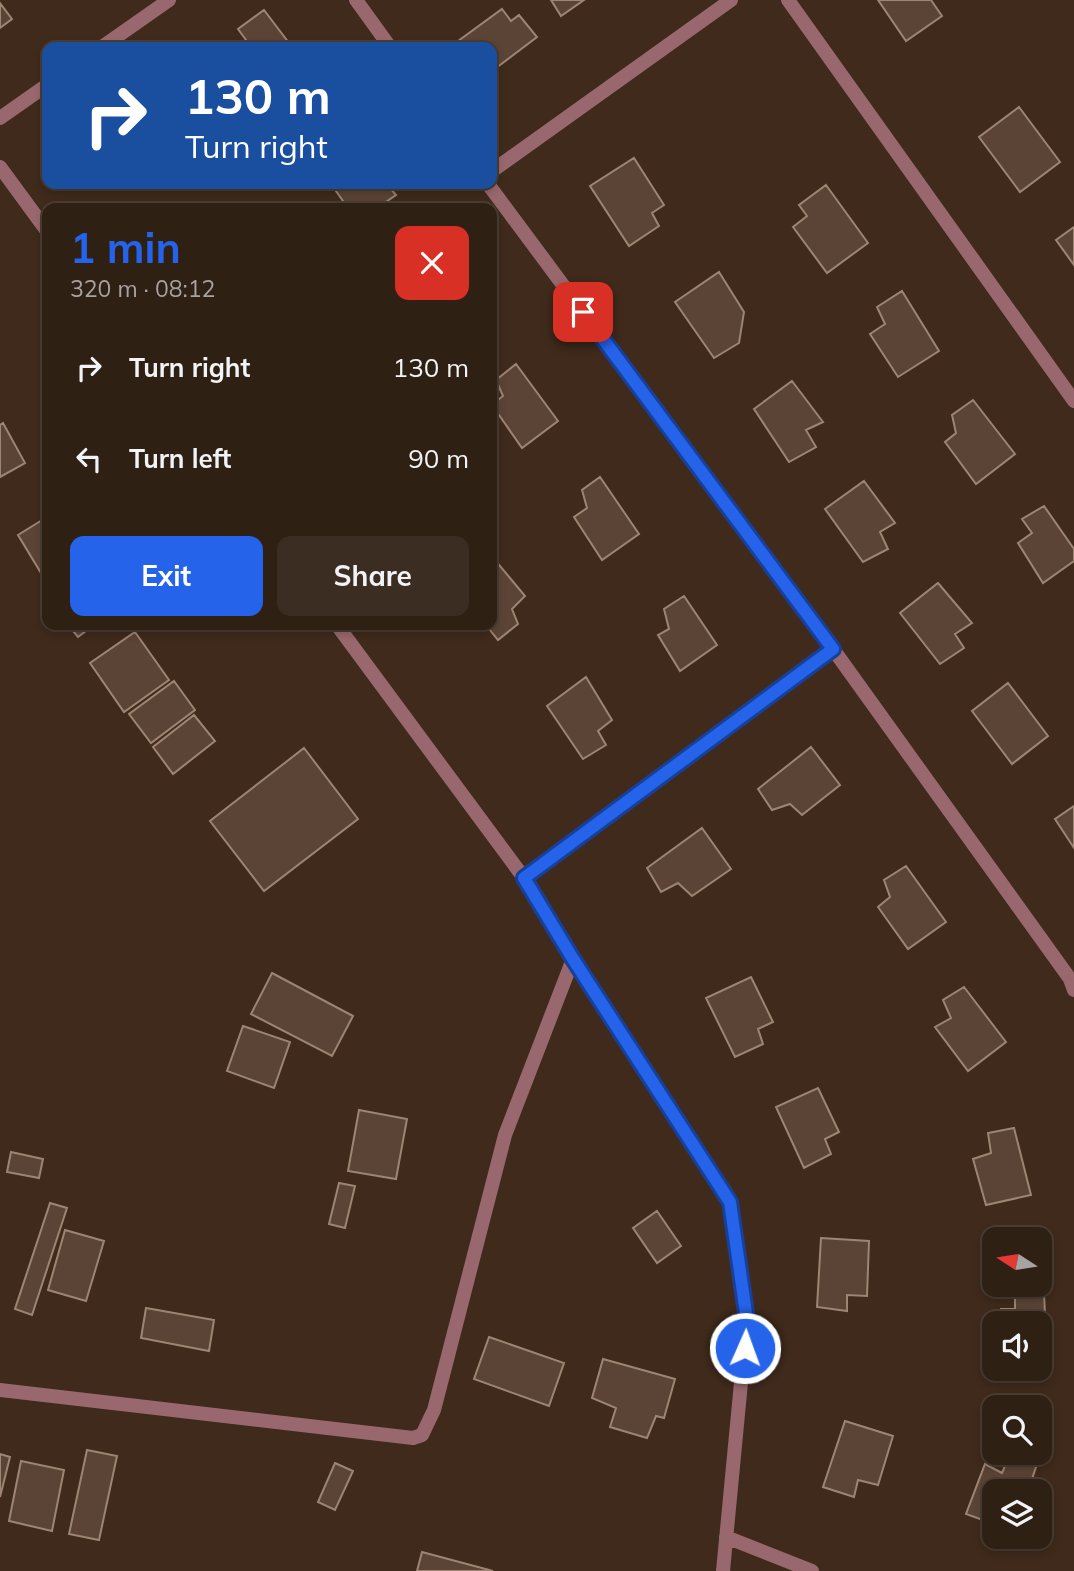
<!DOCTYPE html>
<html lang="en">
<head>
<meta charset="utf-8">
<style>
  body { margin:0; font-family:Mulish,sans-serif; background:#3b2d22; color:#f1f3f6; height:100vh; display:flex; flex-direction:column; font-size:26px; white-space:nowrap }
  * { box-sizing:border-box; margin:0 }
  p { font-size:23px; color:#a7a3a0 }
  .icon { flex:none; width:38px; height:38px; fill:none; stroke:currentColor; stroke-width:2; stroke-linecap:round; stroke-linejoin:round }
  .map { position:relative; flex:1; overflow:hidden }
  .details { position:absolute; left:42px; top:203px; width:455px; height:427px; display:flex; flex-direction:column; background:#2f2014; border-radius:14px; box-shadow:0 4px 10px #0003,0 0 0 2px #4a3e34 }
  .details>* { flex:none }
  .hud { position:absolute; left:42px; top:42px; width:455px; height:147px; border-radius:14px; box-shadow:0 4px 10px #0003,0 0 0 2px #4a3e34; background:#1a4fa0; color:#fff; overflow:hidden }
  .needle { width:46px; rotate:282deg }
  .tools { position:absolute; left:982px; top:1227px; display:grid; gap:14px }
  .tools a { display:grid; place-items:center; width:70px; height:70px; border-radius:14px; background:#2f2014; box-shadow:0 4px 10px #0003,0 0 0 2px #4a3e34; font-size:35px }
  .pin { position:absolute; display:grid; place-items:center; width:60px; height:60px; color:#fff; margin:-30px; border-radius:14px; box-shadow:0 4px 10px #0006 }
  .me { position:absolute; width:77px; margin:-38px; rotate:2deg; stroke-linejoin:round; filter:drop-shadow(0 0 5px #0008) }
  .turn { display:flex; align-items:center; gap:24px; height:147px; padding:0 28px; font-size:32px }
  .turn .icon { width:91px; height:91px; stroke-width:2.5 }
  .turn b { display:block; font-size:49px; line-height:60px }
  .round { display:grid; place-items:center; flex:none; width:74px; height:74px; border-radius:14px; background:#3b2d22 }
  .head { display:flex; align-items:center; justify-content:space-between; height:119px; padding:0 28px }
  h1 { font-size:42px; font-weight:700; line-height:52px; color:#2563eb }
  .action { display:flex; gap:14px; margin-top:auto; padding:14px 28px }
  .action a { flex:1; height:80px; border-radius:14px; background:#2563eb; color:#fff; font-size:28px; font-weight:700; line-height:80px; text-align:center }
  .action a+a { background:#3b2d22; color:#f1f3f6 }
  ul { padding:0; list-style:none }
  li { display:flex; align-items:center; gap:21px; height:91px; padding:0 28px }
  li div { flex:1 }
  li b { display:block; font-size:26px }
  li em { font-style:normal }
  .map>svg:first-child { display:block }
</style>
</head>
<body>
<div class="map">
<svg width="1074" height="1571" viewBox="0 0 1074 1571">
  <rect width="100%" height="100%" fill="#3f2a1b"/>
  <path fill="#5b4435" stroke="#9e8473" stroke-width="2" d="M 551,0 L 584,0 L 561,16 Z
    M 878,0 L 931,0 L 942,16 L 906,41 Z
    M 0,3 L 12,19 L 0,28 Z
    M 502,9 L 511,21 L 519,15 L 537,37 L 492,71 L 492,47 L 456,47 L 454,44 Z
    M 264,10 L 292,47 L 237,47 L 246,40 L 238,29 Z
    M 1019,107 L 1060,162 L 1020,192 L 979,137 Z
    M 634,158 L 664,205 L 652,213 L 659,226 L 629,246 L 590,186 Z
    M 331,184 L 387,184 L 396,195 L 377,208 L 348,208 Z
    M 826,185 L 868,243 L 827,273 L 793,227 L 807,216 L 799,205 Z
    M 1074,227 L 1074,265 L 1056,240 Z
    M 719,272 L 744,312 L 739,343 L 714,358 L 675,302 Z
    M 902,291 L 939,351 L 898,377 L 870,334 L 885,324 L 877,307 Z
    M 516,364 L 558,421 L 522,448 L 492,405 L 503,396 L 496,380 Z
    M 792,381 L 823,422 L 806,430 L 816,447 L 789,462 L 754,409 Z
    M 973,400 L 1015,454 L 976,484 L 945,442 L 956,433 L 952,415 Z
    M 3,423 L 25,463 L 0,477 L 0,425 Z
    M 600,477 L 639,534 L 602,560 L 574,517 L 587,508 L 582,490 Z
    M 864,481 L 895,523 L 880,532 L 888,549 L 863,562 L 825,509 Z
    M 1044,506 L 1074,549 L 1074,561 L 1043,583 L 1018,543 L 1032,533 L 1022,519 Z
    M 47,517 L 47,569 L 41,573 L 18,535 Z
    M 495,560 L 525,596 L 512,609 L 518,624 L 498,640 L 486,625 L 492,625 L 492,562 Z
    M 938,583 L 972,623 L 955,634 L 964,648 L 940,664 L 900,613 Z
    M 684,596 L 717,645 L 680,671 L 658,635 L 669,629 L 664,609 Z
    M 68,625 L 94,625 L 78,637 Z
    M 135,632 L 169,680 L 124,712 L 90,663 Z
    M 586,677 L 612,720 L 598,731 L 606,745 L 583,759 L 547,706 Z
    M 174,681 L 195,710 L 151,743 L 129,714 Z
    M 1008,683 L 1048,736 L 1012,764 L 972,711 Z
    M 194,715 L 215,741 L 173,774 L 153,747 Z
    M 811,747 L 840,785 L 802,815 L 790,804 L 772,810 L 758,789 Z
    M 304,748 L 358,819 L 264,891 L 210,821 Z
    M 1074,806 L 1074,848 L 1055,819 Z
    M 702,828 L 731,869 L 692,896 L 678,883 L 661,892 L 647,868 Z
    M 906,866 L 946,922 L 908,949 L 878,907 L 890,897 L 884,880 Z
    M 272,973 L 353,1016 L 332,1056 L 251,1014 Z
    M 751,977 L 773,1022 L 758,1029 L 763,1044 L 735,1057 L 706,998 Z
    M 964,987 L 1006,1042 L 968,1071 L 935,1027 L 951,1018 L 943,1000 Z
    M 243,1026 L 290,1042 L 274,1088 L 227,1071 Z
    M 818,1088 L 839,1132 L 825,1139 L 831,1154 L 804,1168 L 776,1107 Z
    M 359,1110 L 407,1119 L 396,1179 L 348,1171 Z
    M 1014,1128 L 1031,1195 L 986,1205 L 973,1159 L 991,1153 L 988,1133 Z
    M 11,1152 L 43,1159 L 39,1178 L 7,1172 Z
    M 339,1183 L 355,1186 L 345,1228 L 329,1224 Z
    M 50,1203 L 67,1208 L 32,1315 L 15,1309 Z
    M 657,1211 L 681,1246 L 657,1263 L 633,1228 Z
    M 65,1230 L 104,1241 L 86,1301 L 48,1290 Z
    M 821,1238 L 869,1241 L 867,1296 L 847,1295 L 847,1311 L 817,1307 Z
    M 1044,1292 L 1047,1361 L 1040,1362 L 1040,1323 L 1000,1323 L 1001,1309 L 1015,1309 L 1015,1293 Z
    M 146,1308 L 214,1320 L 209,1351 L 141,1338 Z
    M 489,1337 L 564,1363 L 549,1406 L 474,1379 Z
    M 603,1359 L 675,1379 L 664,1418 L 656,1416 L 647,1438 L 610,1427 L 616,1408 L 592,1398 Z
    M 845,1421 L 893,1436 L 878,1485 L 858,1480 L 854,1497 L 823,1487 Z
    M 87,1450 L 117,1456 L 99,1540 L 69,1534 Z
    M 0,1454 L 10,1457 L 0,1497 Z
    M 1010,1454 L 1037,1464 L 1028,1491 L 994,1491 L 994,1524 L 966,1514 L 985,1464 L 1002,1473 Z
    M 21,1461 L 64,1470 L 52,1531 L 9,1521 Z
    M 335,1463 L 353,1471 L 335,1510 L 318,1502 Z
    M 422,1552 L 493,1571 L 417,1571 Z"/>
  <g fill="none" stroke-linecap="round" stroke-linejoin="round">
    <path stroke="#98686e" stroke-width="14" d="M 356,0 L 390,47
      M 788,0 L 1074,401
      M 102,47 L 169,0
      M 0,118 L 47,85
      M 0,167 L 47,231
      M 492,171 L 731,0
      M 488,184 L 833,649 L 1070,979 L 1074,990
      M 337,625 L 524,878 L 573,959 L 730,1201 L 747,1320 L 723,1571
      M 524,878 L 833,649
      M 0,1390 L 413,1438 L 422,1435 L 434,1410 L 505,1135 L 573,959
      M 726,1537 L 812,1571"/>
  </g>
  <g fill="none" stroke-linecap="round" stroke-linejoin="round">
    <g stroke="#184099" stroke-width="18">
      <path id="route" d="M 583,312 L 833,649 L 524,878 L 573,959 L 730,1202 L 747,1320 L 745,1348"/>
    </g>
    <use href="#route" stroke="#2563eb" stroke-width="12"/>
  </g>
</svg>
<div class="tools">
<a><svg class="needle" viewBox="-14 -14 28 28"><path d="M0-13l5 13h-10z" fill="#e53935"/><path d="M0 13l5-13h-10z" fill="#a7a3a0"/></svg></a>
<a><svg class="icon" aria-label="sound" viewBox="0 0 24 24"><path d="M4 9h4l5-4v14l-5-4H4zM17 9q2 3 0 6"/></svg></a>
<a><svg class="icon" aria-label="search" viewBox="0 0 24 24"><circle cx="10" cy="10" r="6"/><path d="M15 15l6 6"/></svg></a>
<a><svg class="icon" aria-label="layers" viewBox="0 0 24 24"><path d="M12 4l9 5-9 5-9-5zM3 14l9 5 9-5"/></svg></a>
</div>
<div class="pin" style="left:583px;top:312px;background:#d93025"><svg class="icon" aria-label="arrive" viewBox="0 0 24 24"><path d="M6 21V4h12l-3 4 3 4H6"/></svg></div>
<svg class="me" style="left:745px;top:1348px" viewBox="-20 -20 40 40"><circle r="17" fill="#2563eb" stroke="#fff" stroke-width="3"/><path d="M0-11L8 9 0 5-8 9z" fill="#fff"/></svg>
<div class="hud">
<div class="turn"><svg class="icon" aria-label="right" viewBox="0 0 24 24"><path d="M7 20v-9h11M14 6l5 5-5 5"/></svg><div><b>130 m</b>Turn right</div></div>
</div>
<section class="details">
<div class="head"><div><h1>1 min</h1><p>320 m · 08:12</p></div><a class="round" style="background:#d93025;color:#fff"><svg class="icon" aria-label="close" viewBox="0 0 24 24"><path d="M6 6l12 12M18 6L6 18"/></svg></a></div>
<ul>
<li><svg class="icon" aria-label="right" viewBox="0 0 24 24"><path d="M7 20v-9h11M14 6l5 5-5 5"/></svg><div><b>Turn right</b></div><em>130 m</em></li>
<li><svg class="icon" aria-label="left" viewBox="0 0 24 24"><path d="M17 20v-9H6M10 6l-5 5 5 5"/></svg><div><b>Turn left</b></div><em>90 m</em></li>
</ul>
<div class="action"><a>Exit</a><a>Share</a></div>
</section>
</div>
</body>
</html>
